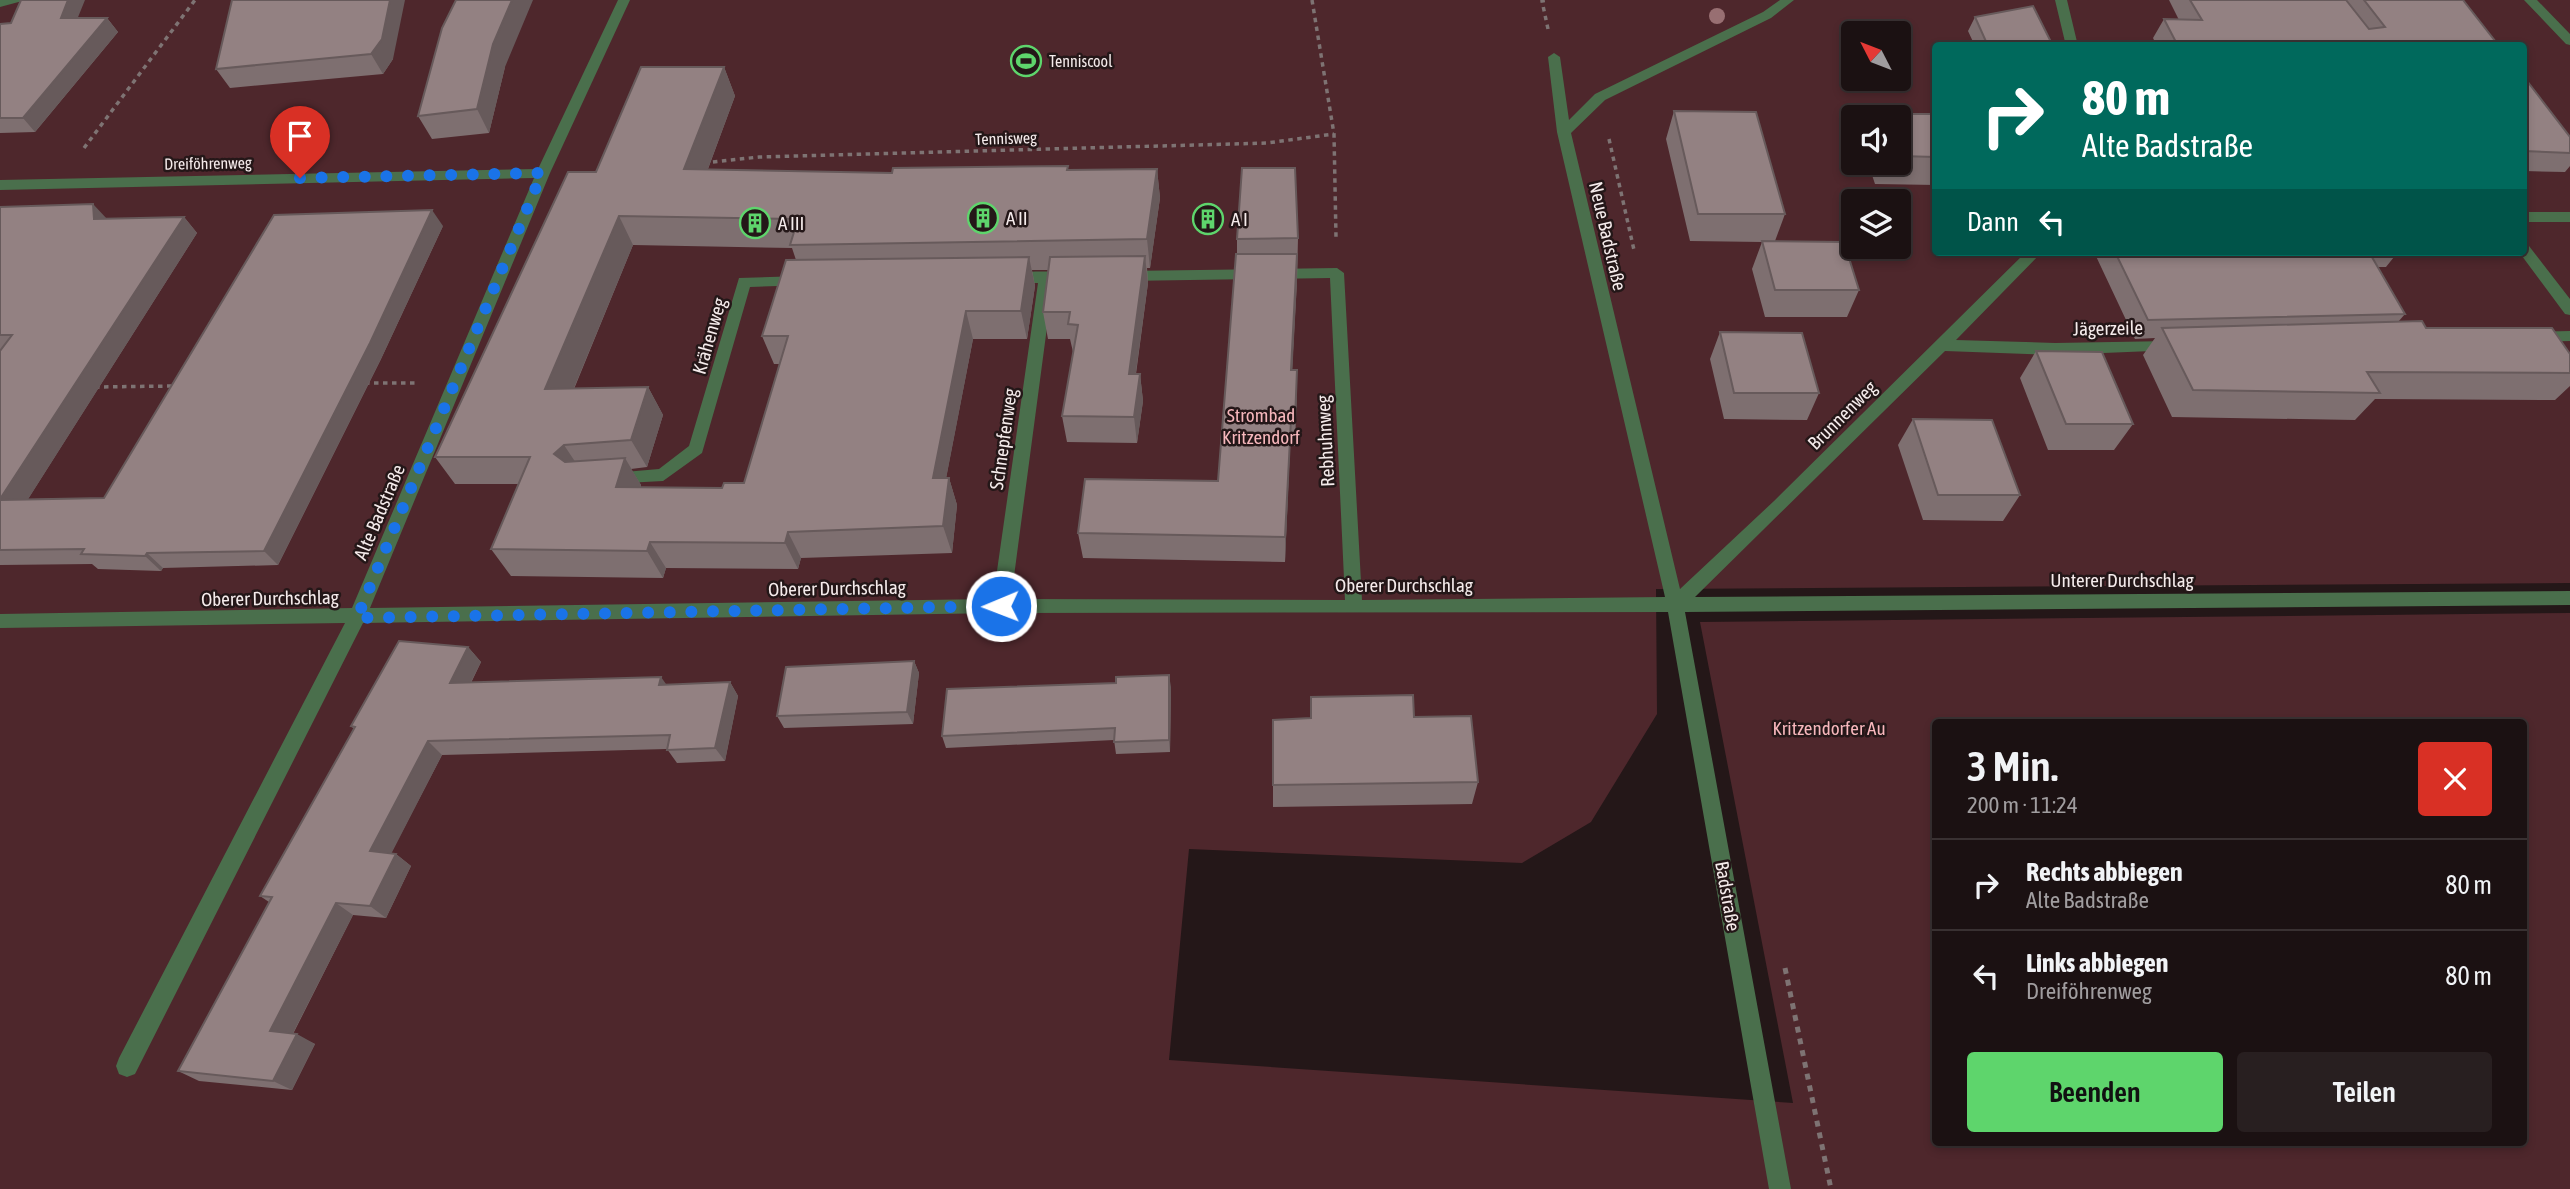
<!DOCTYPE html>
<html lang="de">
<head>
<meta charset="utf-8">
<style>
  body { margin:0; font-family:"Asap Condensed",sans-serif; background:#281f20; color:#f1f3f6; height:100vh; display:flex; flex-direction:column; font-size:26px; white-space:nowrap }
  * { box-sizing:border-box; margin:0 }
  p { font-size:23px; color:#a09d9f }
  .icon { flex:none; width:38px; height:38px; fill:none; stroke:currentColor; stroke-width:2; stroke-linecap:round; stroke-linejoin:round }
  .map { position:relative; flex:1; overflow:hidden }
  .drawer { position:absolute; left:1932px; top:719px; width:595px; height:427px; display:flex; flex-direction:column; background:#1b1112; border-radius:7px; box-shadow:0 4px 10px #0003,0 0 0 2px #393132 }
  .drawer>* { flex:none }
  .banner { position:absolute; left:1932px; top:42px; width:595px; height:214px; border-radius:7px; box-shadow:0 4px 10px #0003,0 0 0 2px #393132; background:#00695c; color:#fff; overflow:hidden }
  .needle { width:46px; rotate:312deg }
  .tools { position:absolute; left:1841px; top:21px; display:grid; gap:14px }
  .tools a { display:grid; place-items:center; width:70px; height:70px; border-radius:7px; background:#1b1112; box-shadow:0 4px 10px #0003,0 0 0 2px #393132; font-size:35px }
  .pin { position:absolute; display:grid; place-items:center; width:60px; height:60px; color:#fff; margin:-72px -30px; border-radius:50% 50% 50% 0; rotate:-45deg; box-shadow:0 0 7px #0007 }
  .pin .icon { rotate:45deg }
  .me { position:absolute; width:77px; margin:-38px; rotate:269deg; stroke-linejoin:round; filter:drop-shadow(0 0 5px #0008) }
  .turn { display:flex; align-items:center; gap:24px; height:147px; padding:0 35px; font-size:32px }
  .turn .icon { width:91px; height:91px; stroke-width:2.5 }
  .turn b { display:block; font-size:49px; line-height:60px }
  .then { display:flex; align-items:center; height:66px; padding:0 35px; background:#0003; gap:14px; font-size:26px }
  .round { display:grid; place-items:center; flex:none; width:74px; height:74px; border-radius:7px; background:#281f20 }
  .overview { display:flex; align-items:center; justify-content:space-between; height:119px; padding:0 35px }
  h1 { font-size:42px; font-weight:600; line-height:52px }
  .action { display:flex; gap:14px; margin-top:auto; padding:14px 35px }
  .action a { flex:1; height:80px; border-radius:7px; background:#5ed56c; color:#111; font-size:28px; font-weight:600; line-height:80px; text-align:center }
  .action a+a { background:#281f20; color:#f1f3f6 }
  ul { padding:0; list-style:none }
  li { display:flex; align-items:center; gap:21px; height:91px; padding:0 35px; border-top:2px solid #393132 }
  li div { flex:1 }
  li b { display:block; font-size:26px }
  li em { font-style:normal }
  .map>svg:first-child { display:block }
</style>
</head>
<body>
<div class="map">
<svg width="2570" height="1189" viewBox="0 0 2570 1189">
  <rect width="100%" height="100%" fill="#241718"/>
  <path fill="#4e272c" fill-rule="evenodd" d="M 0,0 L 2570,0 L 2570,583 L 1656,589 L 1657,714 L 1591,822 L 1522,863 L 1189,849 L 1169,1060 L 1793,1103 L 1700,622 L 2570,613 L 2570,1189 L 0,1189 ZM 1853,33 L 1899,33 L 1899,79 L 1853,79 ZM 1936,46 L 2524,46 L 2524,252 L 1936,252 ZM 1853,117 L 1899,117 L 1899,163 L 1853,163 ZM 1853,201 L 1899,201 L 1899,247 L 1853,247 ZM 1936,723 L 2524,723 L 2524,1143 L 1936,1143 Z"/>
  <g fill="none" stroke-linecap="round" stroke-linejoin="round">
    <path stroke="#7e7373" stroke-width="3.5" stroke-dasharray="4.5 4.5" stroke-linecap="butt" d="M 1312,0 L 1334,134 L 1336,237
      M 1548,29 L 1542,1 L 1549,0
      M 1609,139 L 1634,250
      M 84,148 L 195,0
      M 704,163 L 759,157 L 1267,143 L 1334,134
      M 365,383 L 416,383
      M 95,387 L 174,386"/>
    <path stroke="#7e7373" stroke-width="5" stroke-dasharray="6 6" stroke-linecap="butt" d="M 1785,968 L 1831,1189"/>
    <path fill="#4a6f4c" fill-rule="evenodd" d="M 0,0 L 26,0 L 0,7 Z
      M 618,0 L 630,0 L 550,173 L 370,608 L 993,599 L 1038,283 L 1010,283 L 1003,278 C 1010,270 1069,269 1076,277 L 1069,282 L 1053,282 L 1011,599 L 1345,600 L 1330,278 L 1125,281 L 1118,276 L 1125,271 L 1337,268 L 1344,273 L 1362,600 L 1665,597 L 1557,132 L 1548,57 L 1554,53 L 1560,57 L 1569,120 L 1595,94 L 1763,12 L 1780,0 L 1794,0 L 1771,18 L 1605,100 L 1571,133 L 1680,589 L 1774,501 L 2026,252 L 2042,252 L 1956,340 L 2055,343 L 2171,341 L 2179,346 L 2176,350 L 2055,355 L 1945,351 L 1695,597 L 2570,591 L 2570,605 L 1685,612 L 1791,1189 L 1769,1189 L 1668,612 L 1001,613 L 363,623 L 135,1074 L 127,1077 L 119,1074 L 116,1066 L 119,1058 L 345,623 L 0,628 L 0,614 L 352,608 L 534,178 L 0,190 L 0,180 L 538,169 Z
      M 2055,0 L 2067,0 L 2078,46 L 2066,46 Z
      M 2524,0 L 2537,0 L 2570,34 L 2570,45 L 2566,44 Z
      M 2524,212 L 2570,212 L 2570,222 L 2524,222 Z
      M 2524,244 L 2529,246 L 2570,299 L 2570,315 L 2565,314 L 2519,252 L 2524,252 Z
      M 803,276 L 810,281 L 808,285 L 750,287 L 702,453 L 663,481 L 607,484 L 605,479 L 613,473 L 659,469 L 689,446 L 739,278 Z
      M 2570,331 L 2570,341 L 2535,342 L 2527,337 L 2535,332 Z"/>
  </g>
  <circle fill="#986f72" cx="1717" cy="16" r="8"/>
  <path fill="#7e6f70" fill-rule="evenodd" d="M 232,0 L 393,59 L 383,74 L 230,88 L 216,69 Z
    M 2169,0 L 2463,0 L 2499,46 L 2157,46 L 2153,38 L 2164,19 L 2179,20 Z
    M 1975,17 L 2053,46 L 1975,46 L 1968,31 Z
    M 78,18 L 107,18 L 118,32 L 35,132 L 0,133 L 0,24 Z
    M 505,67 L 489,133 L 432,139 L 418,116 Z
    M 724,67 L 735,96 L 708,169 L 892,173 L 1157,169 L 1160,198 L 1150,268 L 1147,268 L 1148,283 L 1136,374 L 1140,374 L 1143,401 L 1137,443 L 1067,442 L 1062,416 L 1073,352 L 1070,339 L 1048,339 L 1043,312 L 1049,270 L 1032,270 L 1035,286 L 1027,339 L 973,339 L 946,478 L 949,478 L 957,505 L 952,553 L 801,558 L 798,569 L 666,568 L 663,578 L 511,576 L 491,549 L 519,484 L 455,484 L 435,457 ZM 633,245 L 792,248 L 796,260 L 762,336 L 774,364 L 780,364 L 744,483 L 722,488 L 641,487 L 641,485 L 631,469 L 647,467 L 663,415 L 648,387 L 574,389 Z
    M 2524,77 L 2570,137 L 2570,166 L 2565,172 L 2524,171 Z
    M 1674,111 L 1785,214 L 1775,241 L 1859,290 L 1847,317 L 1765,317 L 1752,269 L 1762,242 L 1690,241 L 1666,139 Z
    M 1872,114 L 1936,114 L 1936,185 L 1875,184 L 1868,163 L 1899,163 L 1899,117 L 1871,117 Z
    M 0,207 L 106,219 L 184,217 L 197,233 L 28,499 L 104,498 L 443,226 L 381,359 L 278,565 L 163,568 L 161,571 L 98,569 L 92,564 L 0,565 Z
    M 1298,238 L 1297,281 L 1292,370 L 1297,370 L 1295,446 L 1290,446 L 1285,562 L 1083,558 L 1078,533 L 1218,481 L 1237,254 L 1237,239 Z
    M 2094,252 L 2398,252 L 2386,267 L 2378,267 L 2405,314 L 2398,322 L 2570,354 L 2570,386 L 2555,400 L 2375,399 L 2355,420 L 2172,417 L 2143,355 L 2155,338 L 2135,339 Z
    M 1720,332 L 1819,393 L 1807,420 L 1724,419 L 1710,359 Z
    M 2036,351 L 2133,424 L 2114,450 L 2048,450 L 2020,378 Z
    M 1913,419 L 2020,495 L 2003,521 L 1923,520 L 1898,445 Z
    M 468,647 L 481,662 L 471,683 L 667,685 L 730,682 L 738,696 L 725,761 L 677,763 L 667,749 L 442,755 L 391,853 L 396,854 L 411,866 L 386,918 L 353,915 L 293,1034 L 315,1044 L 292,1090 L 199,1081 L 178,1071 L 269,902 L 260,896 L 354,729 L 351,726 Z
    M 914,661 L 919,673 L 913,724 L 784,728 L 777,716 Z
    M 1171,687 L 1170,752 L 1116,754 L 1114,740 L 946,748 L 942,736 Z
    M 1311,697 L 1478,782 L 1472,804 L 1273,807 L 1273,720 L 1311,718 Z"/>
  <path fill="#675a5b" d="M 68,0 L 85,0 L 72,32 L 61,18 Z
    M 390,0 L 405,0 L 393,59 L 383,74 L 371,54 Z
    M 512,0 L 533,0 L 505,67 L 489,133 L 477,109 L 493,44 Z
    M 107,18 L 118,32 L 35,132 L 23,118 Z
    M 724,67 L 735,96 L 697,198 L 684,169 Z
    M 1157,169 L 1160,198 L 1150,268 L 1147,239 Z
    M 93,204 L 108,220 L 94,219 Z
    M 432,210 L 443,226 L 381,359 L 278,565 L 264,551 Z
    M 619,216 L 633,245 L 562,417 L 545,389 Z
    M 184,217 L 197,233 L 18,515 L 0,500 Z
    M 1297,254 L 1297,281 L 1291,397 L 1291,370 Z
    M 1145,256 L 1148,283 L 1132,401 L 1129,374 Z
    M 1029,257 L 1035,286 L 1027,339 L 1021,311 Z
    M 966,311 L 973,339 L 941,505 L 933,478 Z
    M 1297,370 L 1297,397 L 1295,446 L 1295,420 Z
    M 1140,374 L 1143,401 L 1137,443 L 1134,417 Z
    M 648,387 L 663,415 L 647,467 L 631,440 Z
    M 1291,420 L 1290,446 L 1285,562 L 1285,537 Z
    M 564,445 L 582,472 L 571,481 L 554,454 Z
    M 625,458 L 641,485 L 633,514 L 616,487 Z
    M 949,478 L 957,505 L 952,553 L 943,526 Z
    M 788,532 L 801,558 L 798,569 L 785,543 Z
    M 650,542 L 666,568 L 663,578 L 647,551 Z
    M 147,553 L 163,568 L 161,571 L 145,556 Z
    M 468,647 L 481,662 L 463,698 L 450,683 Z
    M 914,661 L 919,673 L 913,724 L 907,712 Z
    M 1169,675 L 1171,687 L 1170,752 L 1169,740 Z
    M 661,677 L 671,691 L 659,685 Z
    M 730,682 L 738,696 L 725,761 L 715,748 Z
    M 428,741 L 442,755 L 386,864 L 370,851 Z
    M 396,854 L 411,866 L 386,918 L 370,906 Z
    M 336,903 L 353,915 L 289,1041 L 270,1031 Z
    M 297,1034 L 315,1044 L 292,1090 L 273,1081 Z"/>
  <path fill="#938182" stroke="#675a5b" stroke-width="2" d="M 21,0 L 68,0 L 61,18 L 107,18 L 23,118 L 0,118 L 0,24 L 11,23 Z
    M 232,0 L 390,0 L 382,39 L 371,54 L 216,69 Z
    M 456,0 L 512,0 L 493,44 L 477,109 L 418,116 L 442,28 Z
    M 2190,0 L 2346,0 L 2369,29 L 2385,27 L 2364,0 L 2463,0 L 2499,46 L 2178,46 L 2164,19 L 2202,20 Z
    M 2033,6 L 2053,46 L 1988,46 L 1975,17 Z
    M 641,67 L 724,67 L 684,169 L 892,173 L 893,168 L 1068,166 L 1067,170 L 1157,169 L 1147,239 L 790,245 L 798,219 L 619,216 L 545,389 L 648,387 L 631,440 L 564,445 L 554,454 L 565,462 L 625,458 L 616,487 L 722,488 L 724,483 L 744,483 L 788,336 L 762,336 L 786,260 L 1029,257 L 1021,311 L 966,311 L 933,478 L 949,478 L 943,526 L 788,532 L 785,543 L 650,542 L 647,551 L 491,549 L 530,457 L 435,457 L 568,172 L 596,172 Z
    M 2524,77 L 2570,137 L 2570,153 L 2524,151 Z
    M 1674,111 L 1756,112 L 1785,214 L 1698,214 Z
    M 1872,114 L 1936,114 L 1936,157 L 1899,156 L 1899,117 L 1873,117 Z
    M 1242,168 L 1295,168 L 1298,238 L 1237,239 Z
    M 93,204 L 94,219 L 184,217 L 0,499 L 0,351 L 12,335 L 0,335 L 0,207 Z
    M 432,210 L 370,343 L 264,551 L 147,553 L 145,556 L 81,554 L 84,549 L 0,550 L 0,500 L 104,498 L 274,215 Z
    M 1762,241 L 1844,242 L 1859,290 L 1775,290 Z
    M 2115,252 L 2369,252 L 2405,314 L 2148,320 Z
    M 1236,254 L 1297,254 L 1291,370 L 1297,370 L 1295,420 L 1291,420 L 1285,537 L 1078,533 L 1085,479 L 1218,481 Z
    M 1145,256 L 1129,374 L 1140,374 L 1134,417 L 1062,416 L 1078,325 L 1068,324 L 1070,312 L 1043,312 L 1050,257 Z
    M 2422,321 L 2426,328 L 2552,328 L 2570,354 L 2570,373 L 2367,372 L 2380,393 L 2193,390 L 2162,328 Z
    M 1720,332 L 1802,333 L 1819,393 L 1734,393 Z
    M 2036,351 L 2102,352 L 2133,424 L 2066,424 Z
    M 1913,419 L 1992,420 L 2020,495 L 1938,495 Z
    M 399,641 L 468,647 L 450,683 L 661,677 L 659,685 L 730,682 L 715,748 L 667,750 L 670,735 L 428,741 L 370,851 L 396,854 L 370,906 L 336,903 L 270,1031 L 297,1034 L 273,1081 L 178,1071 L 272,897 L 260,896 L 355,727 L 351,726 Z
    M 914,661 L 907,712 L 777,716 L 786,667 Z
    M 1169,675 L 1169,740 L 1114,742 L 1115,728 L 942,736 L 947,689 L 1116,683 L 1116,677 Z
    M 1413,695 L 1414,717 L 1471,716 L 1478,782 L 1273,785 L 1273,720 L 1311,718 L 1311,697 Z"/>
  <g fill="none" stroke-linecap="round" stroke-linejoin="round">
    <path stroke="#1a73e8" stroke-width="12" stroke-dasharray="0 21.6" d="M 300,178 L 542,173 L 357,618 L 1001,606"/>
  </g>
  <defs>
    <g id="stadium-ring" transform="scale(1.575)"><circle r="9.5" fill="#241718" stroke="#5ed56c" stroke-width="1.5"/><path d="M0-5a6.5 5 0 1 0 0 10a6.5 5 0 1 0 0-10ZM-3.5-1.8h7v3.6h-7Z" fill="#5ed56c"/></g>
    <g id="building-ring" transform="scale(1.575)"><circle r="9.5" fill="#241718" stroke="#5ed56c" stroke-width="1.5"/><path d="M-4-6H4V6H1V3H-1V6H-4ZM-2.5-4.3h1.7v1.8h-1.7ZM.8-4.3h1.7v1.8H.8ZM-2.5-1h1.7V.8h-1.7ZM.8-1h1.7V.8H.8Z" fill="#5ed56c"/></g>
  </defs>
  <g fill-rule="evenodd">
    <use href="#stadium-ring" x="1026" y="61"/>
    <use href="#building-ring" x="983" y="218"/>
    <use href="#building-ring" x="1208" y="219"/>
    <use href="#building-ring" x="755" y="223"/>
  </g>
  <g text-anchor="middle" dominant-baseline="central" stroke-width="5" stroke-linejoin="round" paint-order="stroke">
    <g font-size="16" fill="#f5ebeb" stroke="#241718" text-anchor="start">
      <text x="1049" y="61">Tenniscool</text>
    </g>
    <g font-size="16" fill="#f5ebeb" stroke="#241718">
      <text transform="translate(1006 138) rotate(-2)">Tennisweg</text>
      <text transform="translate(208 163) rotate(-1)">Dreiföhrenweg</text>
    </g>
    <g font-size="19" fill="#f5ebeb" stroke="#241718" text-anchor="start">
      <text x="1006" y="218">A II</text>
      <text x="1231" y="219">A I</text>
      <text x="778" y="223">A III</text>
    </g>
    <g font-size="19" fill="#f5ebeb" stroke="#241718">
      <text transform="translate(1608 236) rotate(77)">Neue Badstraße</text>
      <text transform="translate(2108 328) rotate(-1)">Jägerzeile</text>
      <text transform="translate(709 336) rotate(-74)">Krähenweg</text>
      <text transform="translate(1842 415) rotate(-45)">Brunnenweg</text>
      <text transform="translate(1003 439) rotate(-82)">Schnepfenweg</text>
      <text transform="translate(1325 441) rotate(-93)">Rebhuhnweg</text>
      <text transform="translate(379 512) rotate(-67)">Alte Badstraße</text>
      <text x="2122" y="580">Unterer Durchschlag</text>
      <text x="1404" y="585">Oberer Durchschlag</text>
      <text transform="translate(837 588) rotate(-1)">Oberer Durchschlag</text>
      <text transform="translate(270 598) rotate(-1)">Oberer Durchschlag</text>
      <text transform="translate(1728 896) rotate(80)">Badstraße</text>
    </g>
    <g font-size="19" fill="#f7b7bc" stroke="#241718">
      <text x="1261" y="415">Strombad<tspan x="1261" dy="22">Kritzendorf</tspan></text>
      <text x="1829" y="728">Kritzendorfer Au</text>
    </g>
  </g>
</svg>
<div class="tools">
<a><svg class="needle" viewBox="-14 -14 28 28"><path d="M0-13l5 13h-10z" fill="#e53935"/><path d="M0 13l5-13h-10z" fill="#a09d9f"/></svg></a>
<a><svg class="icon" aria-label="sound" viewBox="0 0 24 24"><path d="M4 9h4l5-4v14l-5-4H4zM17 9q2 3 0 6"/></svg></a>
<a><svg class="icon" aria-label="layers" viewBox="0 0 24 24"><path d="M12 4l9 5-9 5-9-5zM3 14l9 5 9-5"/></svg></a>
</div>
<div class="pin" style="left:300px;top:178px;background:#d93025"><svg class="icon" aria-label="arrive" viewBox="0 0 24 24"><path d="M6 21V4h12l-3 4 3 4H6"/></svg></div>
<svg class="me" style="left:1001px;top:606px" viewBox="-20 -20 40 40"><circle r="17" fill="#1a73e8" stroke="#fff" stroke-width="3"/><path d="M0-11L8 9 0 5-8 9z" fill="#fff"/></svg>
<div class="banner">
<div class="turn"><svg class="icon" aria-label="right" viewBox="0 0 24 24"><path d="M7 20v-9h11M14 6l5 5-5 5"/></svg><div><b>80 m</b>Alte Badstraße</div></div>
<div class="then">Dann<svg class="icon" aria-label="left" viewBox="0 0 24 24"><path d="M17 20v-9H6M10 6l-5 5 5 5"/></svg></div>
</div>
<section class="drawer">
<div class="overview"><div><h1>3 Min.</h1><p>200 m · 11:24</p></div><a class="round" style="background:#d93025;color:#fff"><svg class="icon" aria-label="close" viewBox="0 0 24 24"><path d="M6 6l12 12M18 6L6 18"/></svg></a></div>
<ul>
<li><svg class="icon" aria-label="right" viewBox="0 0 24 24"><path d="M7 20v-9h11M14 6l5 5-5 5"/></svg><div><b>Rechts abbiegen</b><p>Alte Badstraße</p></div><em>80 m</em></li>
<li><svg class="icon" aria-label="left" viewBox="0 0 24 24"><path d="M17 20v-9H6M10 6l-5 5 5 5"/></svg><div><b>Links abbiegen</b><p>Dreiföhrenweg</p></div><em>80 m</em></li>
</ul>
<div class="action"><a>Beenden</a><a>Teilen</a></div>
</section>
</div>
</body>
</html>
